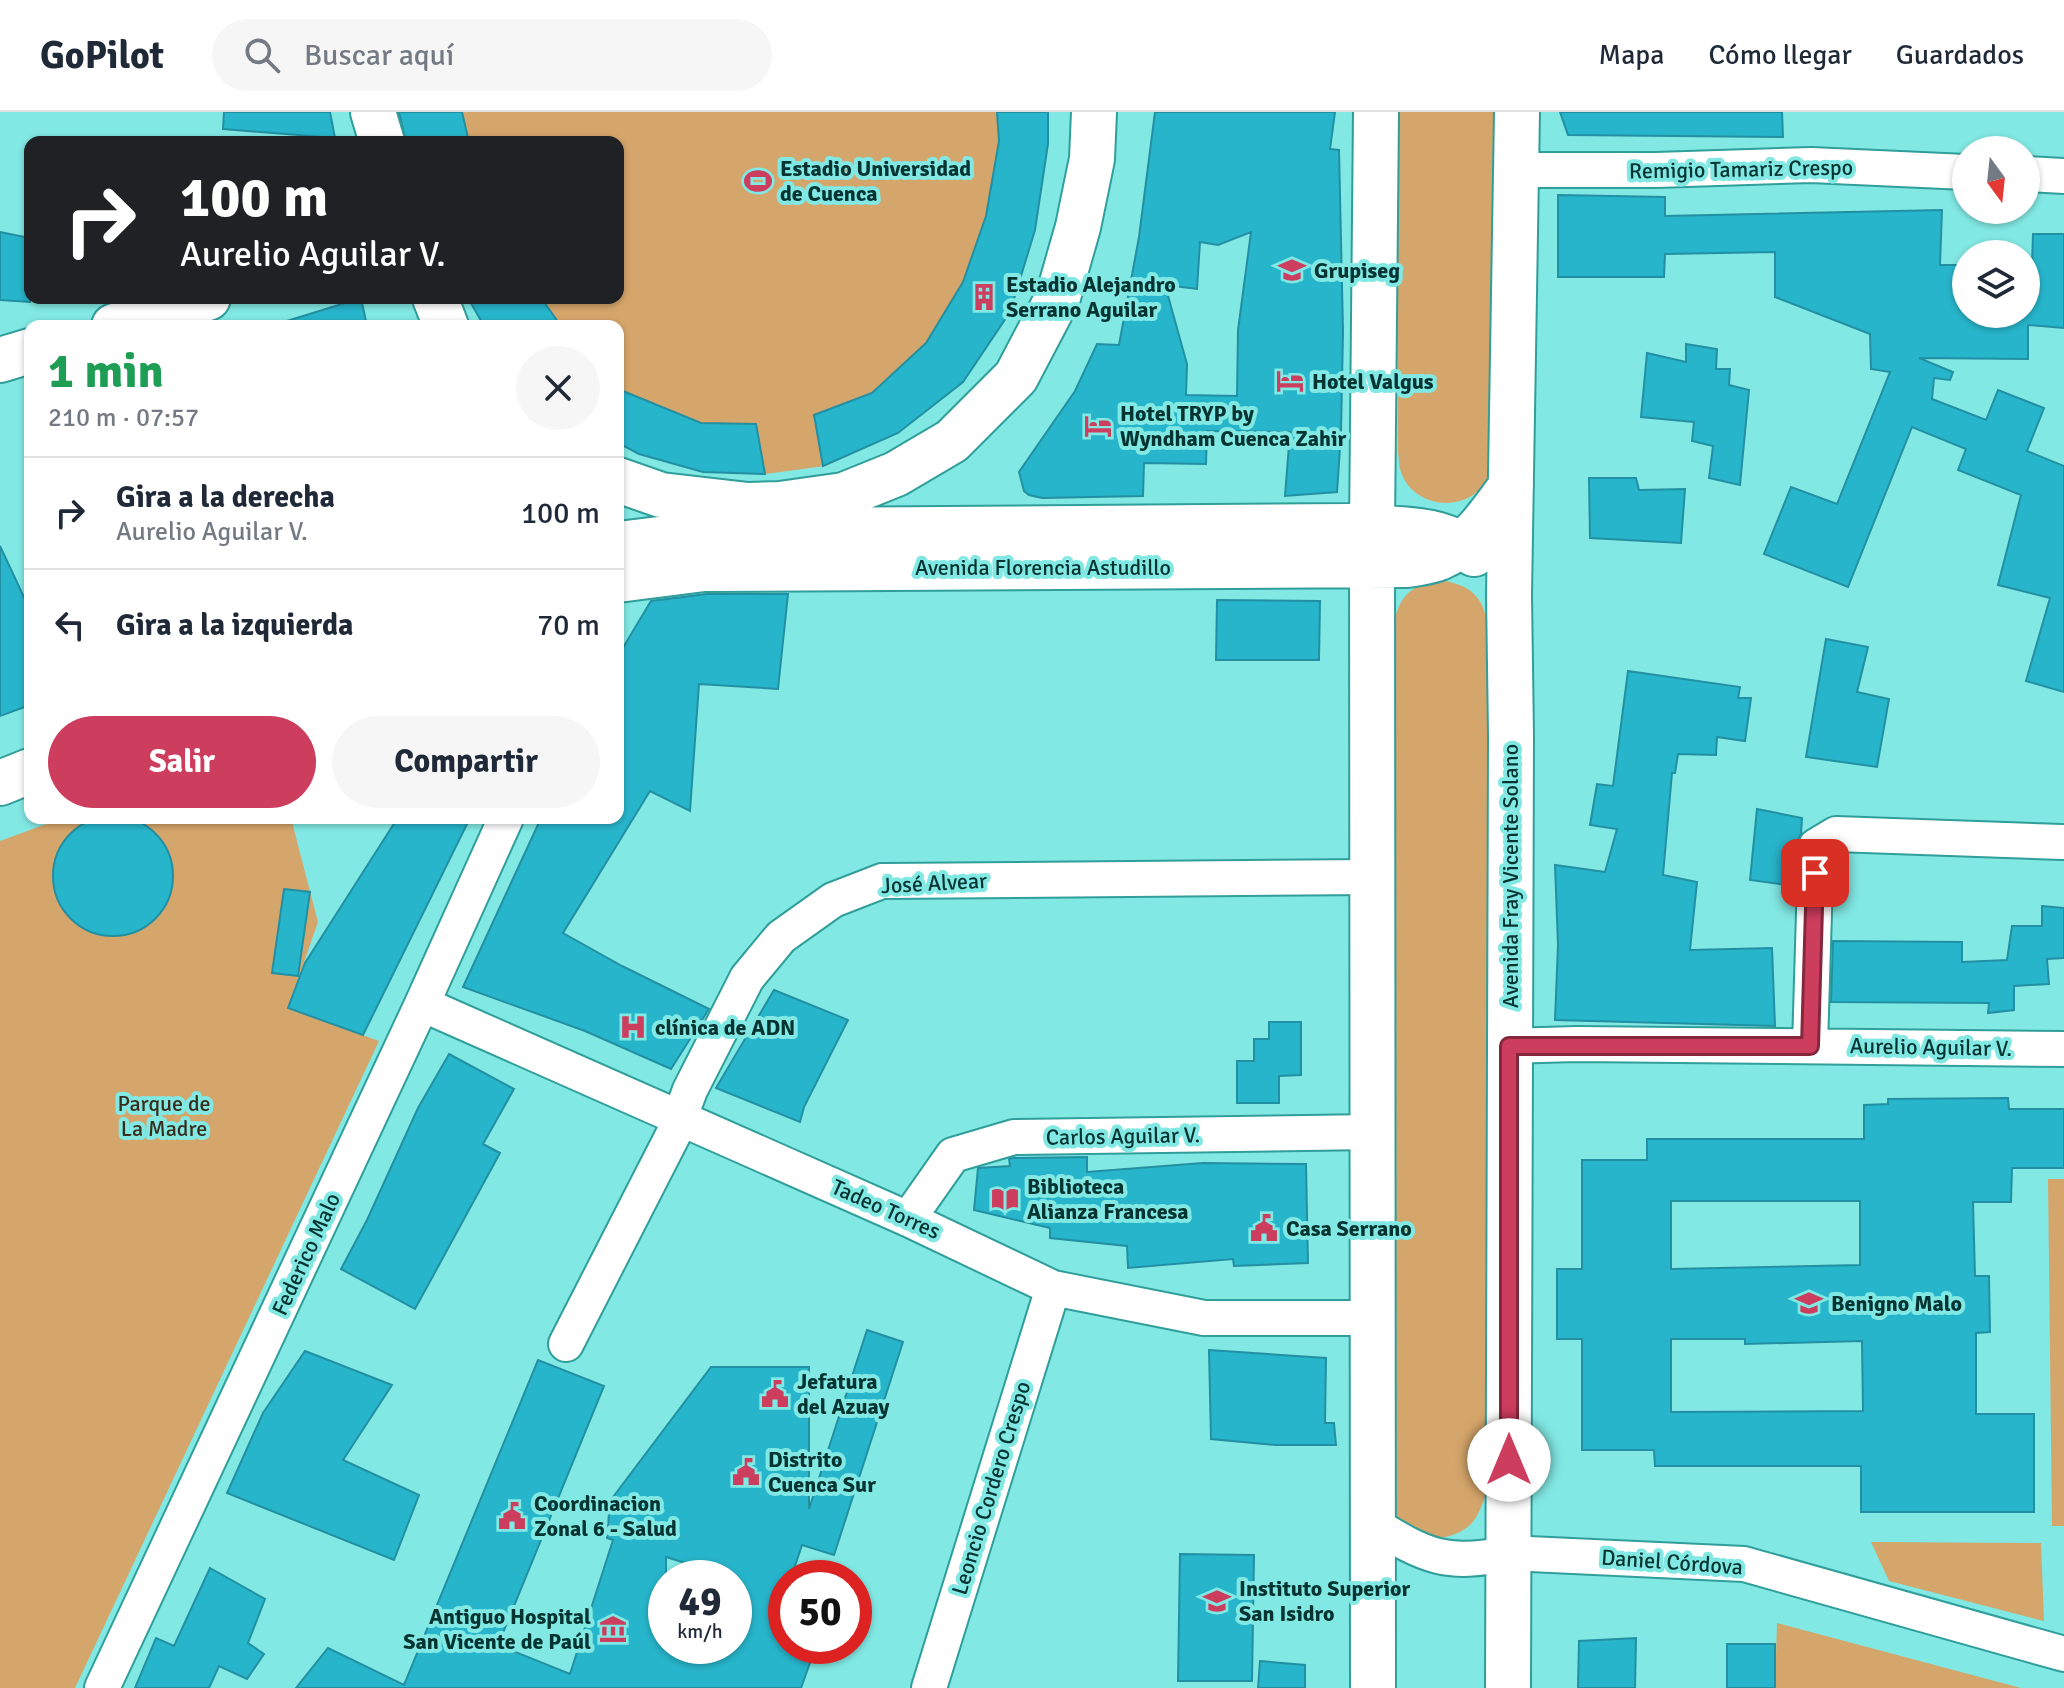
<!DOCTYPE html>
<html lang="es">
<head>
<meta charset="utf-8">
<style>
  body { margin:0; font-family:Signika,sans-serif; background:#f6f6f7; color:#1f2937; height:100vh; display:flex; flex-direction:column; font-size:30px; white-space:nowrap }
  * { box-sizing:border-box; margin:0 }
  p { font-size:26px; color:#747a83 }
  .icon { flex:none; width:44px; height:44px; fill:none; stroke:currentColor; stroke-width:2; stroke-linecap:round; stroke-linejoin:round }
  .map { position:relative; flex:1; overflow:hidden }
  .details { position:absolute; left:24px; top:208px; width:600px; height:504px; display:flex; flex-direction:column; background:#fff; border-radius:16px; box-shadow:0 2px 6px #0004 }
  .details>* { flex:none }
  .top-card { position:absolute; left:24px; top:24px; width:600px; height:168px; border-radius:16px; box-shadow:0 2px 6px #0004; background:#202124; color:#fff; overflow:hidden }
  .needle { width:52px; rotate:165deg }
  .tools { position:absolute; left:1952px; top:24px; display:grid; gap:16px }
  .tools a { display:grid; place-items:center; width:88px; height:88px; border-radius:50%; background:#fff; box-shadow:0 2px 6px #0004; font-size:40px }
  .speed { position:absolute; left:648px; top:1448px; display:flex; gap:16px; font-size:40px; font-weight:700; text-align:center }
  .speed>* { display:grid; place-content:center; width:104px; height:104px; border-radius:50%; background:#fff; box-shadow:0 2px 6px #0004; line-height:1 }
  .speed small { font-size:20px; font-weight:400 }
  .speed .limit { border:12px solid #d22; background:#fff; color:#111 }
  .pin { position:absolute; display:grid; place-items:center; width:68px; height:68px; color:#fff; margin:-34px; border-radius:16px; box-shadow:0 4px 12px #0006 }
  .me { position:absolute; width:88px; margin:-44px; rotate:0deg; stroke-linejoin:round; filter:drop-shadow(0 0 6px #0008) }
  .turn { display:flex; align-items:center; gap:28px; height:168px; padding:0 24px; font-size:36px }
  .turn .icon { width:104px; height:104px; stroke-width:2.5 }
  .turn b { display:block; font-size:56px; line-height:68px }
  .round { display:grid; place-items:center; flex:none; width:84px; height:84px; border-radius:42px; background:#f6f6f7 }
  .overview { display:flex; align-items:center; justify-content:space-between; height:136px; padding:0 24px }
  h1 { font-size:48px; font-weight:700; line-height:60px; color:#1e9e55 }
  .action { display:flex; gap:16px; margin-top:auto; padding:16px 24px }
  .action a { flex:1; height:92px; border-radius:48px; background:#cd3d5e; color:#fff; font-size:32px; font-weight:700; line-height:92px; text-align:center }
  .action a+a { background:#f6f6f7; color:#1f2937 }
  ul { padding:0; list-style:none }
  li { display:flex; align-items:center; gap:24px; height:112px; padding:0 24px; border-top:2px solid #e0e1e3 }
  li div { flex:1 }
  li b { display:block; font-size:30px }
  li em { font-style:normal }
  header { display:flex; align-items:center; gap:48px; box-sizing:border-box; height:112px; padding:0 40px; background:#fff; border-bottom:2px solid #e0e1e3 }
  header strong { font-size:38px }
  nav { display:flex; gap:44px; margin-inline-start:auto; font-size:28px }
  .search { width:560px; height:72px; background:#f6f6f7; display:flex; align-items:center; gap:20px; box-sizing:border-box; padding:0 28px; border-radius:44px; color:#747a83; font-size:30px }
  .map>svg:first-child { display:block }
</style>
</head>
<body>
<header>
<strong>GoPilot</strong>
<div class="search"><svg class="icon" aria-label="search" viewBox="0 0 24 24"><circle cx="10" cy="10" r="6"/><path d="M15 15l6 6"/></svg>Buscar aquí</div>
<nav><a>Mapa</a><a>Cómo llegar</a><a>Guardados</a></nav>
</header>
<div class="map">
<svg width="2064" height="1576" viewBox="0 0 2064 1576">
  <rect width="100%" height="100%" fill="#82e8e3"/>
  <path fill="#d5a66b" d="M 395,0 L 1048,0 L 1048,32 L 1035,118 L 1010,200 L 963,270 L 898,321 L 825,354 L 765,362 L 703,360 L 639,342 L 618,331 L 618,214 L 484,214 L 468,186 L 618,186 L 618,30 L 402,30 Z
    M 1397,0 L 1493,0 L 1493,348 C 1492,354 1491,361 1488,366 C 1470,402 1414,398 1401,360 C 1399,355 1399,347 1398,341 Z
    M 1441,468 C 1472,474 1483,484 1488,515 L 1485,1385 C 1481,1395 1478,1405 1470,1413 C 1451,1430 1415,1432 1399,1411 C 1396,1406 1393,1398 1391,1393 L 1393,515 C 1399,484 1410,473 1441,468 Z
    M 53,706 L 272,706 L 292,710 L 318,810 L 288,896 L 379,929 L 75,1576 L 0,1576 L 0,729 L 49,711 Z
    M 2048,1067 L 2064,1067 L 2064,1414 L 2052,1414 Z
    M 1871,1430 L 2041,1431 L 2044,1509 L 1889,1469 Z
    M 1777,1511 L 2021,1576 L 1775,1576 Z"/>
  <path fill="#27b5cb" stroke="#2290a2" stroke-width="2" fill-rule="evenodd" d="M 224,0 L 330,0 L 335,26 L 223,17 Z
    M 399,0 L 462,0 L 469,30 L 406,30 Z
    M 997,0 L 1048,0 L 1048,32 L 1035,118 L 1010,200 L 963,270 L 898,321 L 823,354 L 814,303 L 872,281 L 926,231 L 963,170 L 986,104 L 999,29 Z
    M 1155,0 L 1335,0 L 1330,37 L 1339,38 L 1343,219 L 1341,321 L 1337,380 L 1285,384 L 1290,320 L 1207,319 L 1206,352 L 1144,351 L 1143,384 L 1042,386 L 1029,383 L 1024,379 L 1019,360 L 1075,279 L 1097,232 L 1119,233 L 1139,125 ZM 1251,120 L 1238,218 L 1237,284 L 1186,283 L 1187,252 L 1165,173 L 1197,177 L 1200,130 L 1218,133 Z
    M 1560,0 L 1782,0 L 1783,25 L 1568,23 Z
    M 1558,83 L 1665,85 L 1665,104 L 1942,98 L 1940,153 L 1966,153 L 1966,202 L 2026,202 L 2026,153 L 2032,153 L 2033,122 L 2064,122 L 2064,216 L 2028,213 L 2028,247 L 1919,246 L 1953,260 L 1950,268 L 1934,266 L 1932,287 L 1986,308 L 1998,278 L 2044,296 L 2027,339 L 2064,354 L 2064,580 L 2026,569 L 2050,486 L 1998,473 L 2021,383 L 1958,358 L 1966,337 L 1912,315 L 1848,475 L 1764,442 L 1791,375 L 1837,392 L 1890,260 L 1871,257 L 1870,222 L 1775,185 L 1775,140 L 1665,142 L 1664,165 L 1558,165 Z
    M 0,120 L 30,126 L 30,190 L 0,188 Z
    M 361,186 L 367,214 L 288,214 L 287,209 Z
    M 468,186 L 541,186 L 561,214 L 484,214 Z
    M 1686,232 L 1717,237 L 1716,257 L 1730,257 L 1729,273 L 1749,278 L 1740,373 L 1709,366 L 1713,334 L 1692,329 L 1694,310 L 1641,305 L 1647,241 L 1686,250 Z
    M 618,277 L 701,311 L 756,312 L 765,362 L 703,360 L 639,342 L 618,331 Z
    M 1589,366 L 1636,366 L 1639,378 L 1685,377 L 1681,431 L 1590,426 Z
    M 0,434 L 30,498 L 30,593 L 0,604 Z
    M 706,482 L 788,482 L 778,577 L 699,572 L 690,699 L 650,679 L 563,821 L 622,854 L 709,897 L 671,957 L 585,919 L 463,875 L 541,706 L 618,706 L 618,544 L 651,489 Z
    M 1217,488 L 1320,489 L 1319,548 L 1216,548 Z
    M 1826,527 L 1868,535 L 1857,580 L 1889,587 L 1877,655 L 1806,645 Z
    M 1628,559 L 1740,575 L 1738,586 L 1751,586 L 1745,629 L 1717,625 L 1716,643 L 1678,642 L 1675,661 L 1672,661 L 1663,763 L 1697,770 L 1690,838 L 1772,836 L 1775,914 L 1555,908 L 1558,833 L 1555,753 L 1605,760 L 1617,717 L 1590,713 L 1597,672 L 1613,674 Z
    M 1757,697 L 1802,706 L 1801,722 L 1796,733 L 1795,774 L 1750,768 Z
    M53 764a60 60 0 1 1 120 0a60 60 0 1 1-120 0Z
    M 409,706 L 470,706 L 363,923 L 288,896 L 305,851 L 397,707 L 406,710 Z
    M 284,777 L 310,780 L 298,864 L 272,861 Z
    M 2042,794 L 2064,796 L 2064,846 L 2047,847 L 2049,872 L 2014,874 L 2014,898 L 1988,901 L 1989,891 L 1831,890 L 1833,829 L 1962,830 L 1962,850 L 2007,848 L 2012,814 L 2042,814 Z
    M 774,878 L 848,908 L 804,995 L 800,1010 L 716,976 Z
    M 1269,910 L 1301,910 L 1301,963 L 1279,964 L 1279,991 L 1237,991 L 1237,949 L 1254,949 L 1254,927 L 1269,927 Z
    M 449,942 L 514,977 L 483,1032 L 500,1041 L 415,1197 L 341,1157 L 367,1108 L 418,996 Z
    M 2008,986 L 2009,997 L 2064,997 L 2064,1056 L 2012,1056 L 2011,1090 L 1973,1090 L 1975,1164 L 1989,1164 L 1990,1220 L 1976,1221 L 1976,1302 L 2034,1302 L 2034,1400 L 1861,1400 L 1861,1354 L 1655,1354 L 1654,1338 L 1582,1338 L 1582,1227 L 1557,1227 L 1557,1157 L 1582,1157 L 1582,1048 L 1647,1048 L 1647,1027 L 1864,1027 L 1864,993 L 1888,992 L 1888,987 ZM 1671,1089 L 1860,1089 L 1860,1153 L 1671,1157 ZM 1671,1227 L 1745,1227 L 1745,1232 L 1862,1229 L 1863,1299 L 1671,1300 Z
    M 1087,1045 L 1087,1060 L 1203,1051 L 1306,1052 L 1308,1151 L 1234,1154 L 1233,1147 L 1128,1156 L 1127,1134 L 1050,1126 L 1050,1116 L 974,1098 L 978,1056 L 1010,1054 L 1009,1047 L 1013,1046 Z
    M 867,1218 L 903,1230 L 834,1443 L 802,1433 L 791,1466 L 786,1466 L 786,1481 L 777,1506 L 786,1509 L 786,1534 L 816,1534 L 801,1576 L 296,1576 L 328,1536 L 404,1573 L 538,1248 L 604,1274 L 498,1533 L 570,1562 L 613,1428 L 607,1426 L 610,1389 L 711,1255 L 809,1255 L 809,1397 ZM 666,1445 L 734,1466 L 734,1534 L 666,1534 Z
    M 1209,1238 L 1326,1246 L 1325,1311 L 1334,1311 L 1336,1333 L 1276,1333 L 1211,1327 Z
    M 305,1239 L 392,1273 L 343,1348 L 419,1383 L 394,1448 L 227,1381 L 263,1301 Z
    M 1180,1442 L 1254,1443 L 1252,1569 L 1178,1569 Z
    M 210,1456 L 265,1487 L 248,1531 L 264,1542 L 247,1567 L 219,1554 L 209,1576 L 135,1576 L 156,1526 L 174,1534 Z
    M 1636,1526 L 1635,1576 L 1578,1576 L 1579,1529 Z
    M 1727,1532 L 1775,1532 L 1775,1576 L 1727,1576 Z
    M 1260,1549 L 1305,1553 L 1305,1576 L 1258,1576 Z"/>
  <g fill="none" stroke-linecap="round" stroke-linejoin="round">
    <g stroke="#309e9a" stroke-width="38">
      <path id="minor" d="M 1516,58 L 1656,58 L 1811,53 L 1966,60
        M 2026,62 L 2064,64
        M 422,892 L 908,1107 L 1053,1176 L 1204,1206 L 1372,1206
        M 1509,934 L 1577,932 L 2064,937
        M 1810,934 L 1816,734 L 1836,722 L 2062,730
        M 908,1107 L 953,1043 L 1014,1025 L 1374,1020
        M 566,1232 L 674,1021 L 690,978 L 747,866 L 781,825 L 833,788 L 882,769 L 1372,765
        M 1373,1412 C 1425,1444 1447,1455 1509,1441 L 1744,1452 L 2064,1542
        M 102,1576 L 422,892 L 506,706
        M 929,1576 L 1053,1176"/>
    </g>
    <g stroke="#309e9a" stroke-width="48">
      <path id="tertiary" d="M 114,214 L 208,186
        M 0,248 L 30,239"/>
    </g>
    <g stroke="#309e9a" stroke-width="48">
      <path id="secondary" d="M 373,0 L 382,30
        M 435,186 L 446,214
        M 618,368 L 661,383 L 748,393 L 780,392 L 844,383 L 896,362 L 952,329 L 1016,265 L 1058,185 L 1078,115 L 1092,47 L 1094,0
        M 618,432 L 700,422 L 798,418 L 1349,414 C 1391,418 1441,412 1474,442
        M 618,468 L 704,457 L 1408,453 C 1418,451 1430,450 1439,446 C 1471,433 1491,401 1511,374
        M 0,671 L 30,659
        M 1373,1576 L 1372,416 L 1376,0
        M 1508,1576 L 1511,624 L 1509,483 L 1517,0"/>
    </g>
    <use href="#minor" stroke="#fff" stroke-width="34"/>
    <use href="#tertiary" stroke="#fff" stroke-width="44"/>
    <use href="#secondary" stroke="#fff" stroke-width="44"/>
  </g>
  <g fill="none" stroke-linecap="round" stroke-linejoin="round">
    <g stroke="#85283d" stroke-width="20">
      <path id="route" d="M 1509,1348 L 1509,934 L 1810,934 L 1815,761"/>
    </g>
    <use href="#route" stroke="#cd3d5e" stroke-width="14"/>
  </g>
  <defs>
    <g id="stadium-bare" transform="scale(2.16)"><path d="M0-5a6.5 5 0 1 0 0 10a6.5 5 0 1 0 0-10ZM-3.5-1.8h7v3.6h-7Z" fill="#cd3d5e" stroke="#82e8e3" stroke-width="2.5" paint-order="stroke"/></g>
    <g id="school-bare" transform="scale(2.16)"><path d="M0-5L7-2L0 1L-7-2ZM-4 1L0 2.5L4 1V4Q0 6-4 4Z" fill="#cd3d5e" stroke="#82e8e3" stroke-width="2.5" paint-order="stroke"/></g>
    <g id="building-bare" transform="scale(2.16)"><path d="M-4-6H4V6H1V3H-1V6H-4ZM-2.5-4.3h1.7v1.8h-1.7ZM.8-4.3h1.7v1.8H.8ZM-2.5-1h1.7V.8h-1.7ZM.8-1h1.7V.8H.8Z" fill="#cd3d5e" stroke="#82e8e3" stroke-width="2.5" paint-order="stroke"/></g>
    <g id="hotel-bare" transform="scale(2.16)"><path d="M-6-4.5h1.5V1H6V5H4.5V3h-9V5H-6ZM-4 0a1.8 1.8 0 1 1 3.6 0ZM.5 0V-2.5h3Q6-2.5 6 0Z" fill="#cd3d5e" stroke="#82e8e3" stroke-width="2.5" paint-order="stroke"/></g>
    <g id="hospital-bare" transform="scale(2.16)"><path d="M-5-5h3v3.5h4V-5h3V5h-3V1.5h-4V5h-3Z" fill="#cd3d5e" stroke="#82e8e3" stroke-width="2.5" paint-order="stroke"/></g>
    <g id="library-bare" transform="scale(2.16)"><path d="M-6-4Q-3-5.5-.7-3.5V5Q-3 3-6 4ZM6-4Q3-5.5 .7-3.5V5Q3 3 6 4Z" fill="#cd3d5e" stroke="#82e8e3" stroke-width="2.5" paint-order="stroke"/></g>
    <g id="civic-bare" transform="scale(2.16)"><path d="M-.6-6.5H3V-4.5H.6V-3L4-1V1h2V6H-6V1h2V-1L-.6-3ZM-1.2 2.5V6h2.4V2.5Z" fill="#cd3d5e" stroke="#82e8e3" stroke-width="2.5" paint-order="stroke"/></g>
    <g id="university-bare" transform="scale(2.16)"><path d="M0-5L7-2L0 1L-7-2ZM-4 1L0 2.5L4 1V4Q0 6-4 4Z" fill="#cd3d5e" stroke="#82e8e3" stroke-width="2.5" paint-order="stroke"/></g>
    <g id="museum-bare" transform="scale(2.16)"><path d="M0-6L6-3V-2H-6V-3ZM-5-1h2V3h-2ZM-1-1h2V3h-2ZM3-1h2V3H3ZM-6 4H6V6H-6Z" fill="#cd3d5e" stroke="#82e8e3" stroke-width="2.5" paint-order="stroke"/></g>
  </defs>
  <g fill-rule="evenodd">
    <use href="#stadium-bare" x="758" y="69"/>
    <use href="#school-bare" x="1292" y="158"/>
    <use href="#building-bare" x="984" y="185"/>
    <use href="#hotel-bare" x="1290" y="269"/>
    <use href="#hotel-bare" x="1098" y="314"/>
    <use href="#hospital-bare" x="633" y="915"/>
    <use href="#library-bare" x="1005" y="1087"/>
    <use href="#civic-bare" x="1264" y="1116"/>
    <use href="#school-bare" x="1809" y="1191"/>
    <use href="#civic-bare" x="775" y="1282"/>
    <use href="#civic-bare" x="746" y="1360"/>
    <use href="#civic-bare" x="512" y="1404"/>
    <use href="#university-bare" x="1217" y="1489"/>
    <use href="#museum-bare" x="613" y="1517"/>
  </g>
  <g text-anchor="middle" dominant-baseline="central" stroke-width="8" stroke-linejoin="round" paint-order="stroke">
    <g font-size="22" font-weight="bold" fill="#033432" stroke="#82e8e3" text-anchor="start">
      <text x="780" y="56">Estadio Universidad<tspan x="780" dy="25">de Cuenca</tspan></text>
      <text x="1314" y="158">Grupiseg</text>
      <text x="1006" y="172">Estadio Alejandro<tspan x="1006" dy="25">Serrano Aguilar</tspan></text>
      <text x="1312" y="269">Hotel Valgus</text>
      <text x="1120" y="301">Hotel TRYP by<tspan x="1120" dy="25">Wyndham Cuenca Zahir</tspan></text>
      <text x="655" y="915">clínica de ADN</text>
      <text x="1027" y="1074">Biblioteca<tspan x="1027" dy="25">Alianza Francesa</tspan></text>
      <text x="1286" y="1116">Casa Serrano</text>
      <text x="1831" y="1191">Benigno Malo</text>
      <text x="797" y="1269">Jefatura<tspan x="797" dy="25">del Azuay</tspan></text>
      <text x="768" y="1347">Distrito<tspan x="768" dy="25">Cuenca Sur</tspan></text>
      <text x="534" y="1391">Coordinacion<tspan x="534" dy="25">Zonal 6 - Salud</tspan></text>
      <text x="1239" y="1476">Instituto Superior<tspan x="1239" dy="25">San Isidro</tspan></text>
      <text x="591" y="1504" text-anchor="end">Antiguo Hospital<tspan x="591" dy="25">San Vicente de Paúl</tspan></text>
    </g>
    <g font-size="22" fill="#033432" stroke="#82e8e3">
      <text transform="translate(1741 57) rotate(-1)">Remigio Tamariz Crespo</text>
      <text x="1043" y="455">Avenida Florencia Astudillo</text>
      <text transform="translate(1510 764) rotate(-90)">Avenida Fray Vicente Solano</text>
      <text transform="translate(934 771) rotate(-3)">José Alvear</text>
      <text transform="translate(1931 935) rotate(1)">Aurelio Aguilar V.</text>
      <text transform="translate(1123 1024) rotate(-1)">Carlos Aguilar V.</text>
      <text transform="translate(886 1097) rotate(24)">Tadeo Torres</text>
      <text transform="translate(306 1142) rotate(-65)">Federico Malo</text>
      <text transform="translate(991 1376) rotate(-73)">Leoncio Cordero Crespo</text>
      <text transform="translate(1672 1450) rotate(4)">Daniel Córdova</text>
    </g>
    <g font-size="22" fill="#3a2c1b" stroke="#82e8e3">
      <text x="164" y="991">Parque de<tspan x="164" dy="25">La Madre</tspan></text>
    </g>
  </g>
</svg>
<div class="tools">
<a><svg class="needle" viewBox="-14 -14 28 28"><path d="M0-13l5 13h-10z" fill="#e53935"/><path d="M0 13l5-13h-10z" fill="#747a83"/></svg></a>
<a><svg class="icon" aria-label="layers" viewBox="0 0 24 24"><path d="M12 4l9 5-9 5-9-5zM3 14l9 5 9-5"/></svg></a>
</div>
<div class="speed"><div>49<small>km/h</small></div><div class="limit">50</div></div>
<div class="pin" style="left:1815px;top:761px;background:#d93025"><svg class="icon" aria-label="arrive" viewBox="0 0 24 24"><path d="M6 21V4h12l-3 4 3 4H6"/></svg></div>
<svg class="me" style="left:1509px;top:1348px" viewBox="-20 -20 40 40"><circle r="19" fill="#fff"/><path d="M0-13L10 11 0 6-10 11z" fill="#cd3d5e"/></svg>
<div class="top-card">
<div class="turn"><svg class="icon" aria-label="right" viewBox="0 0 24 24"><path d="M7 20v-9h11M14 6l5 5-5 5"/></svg><div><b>100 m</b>Aurelio Aguilar V.</div></div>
</div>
<section class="details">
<div class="overview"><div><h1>1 min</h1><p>210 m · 07:57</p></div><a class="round"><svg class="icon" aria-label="close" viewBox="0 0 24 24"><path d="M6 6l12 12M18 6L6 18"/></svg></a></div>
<ul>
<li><svg class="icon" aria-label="right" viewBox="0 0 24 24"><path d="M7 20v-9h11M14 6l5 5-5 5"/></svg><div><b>Gira a la derecha</b><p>Aurelio Aguilar V.</p></div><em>100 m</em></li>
<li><svg class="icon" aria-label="left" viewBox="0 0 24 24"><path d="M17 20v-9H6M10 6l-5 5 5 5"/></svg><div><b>Gira a la izquierda</b></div><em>70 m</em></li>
</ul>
<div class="action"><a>Salir</a><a>Compartir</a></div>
</section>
</div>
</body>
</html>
